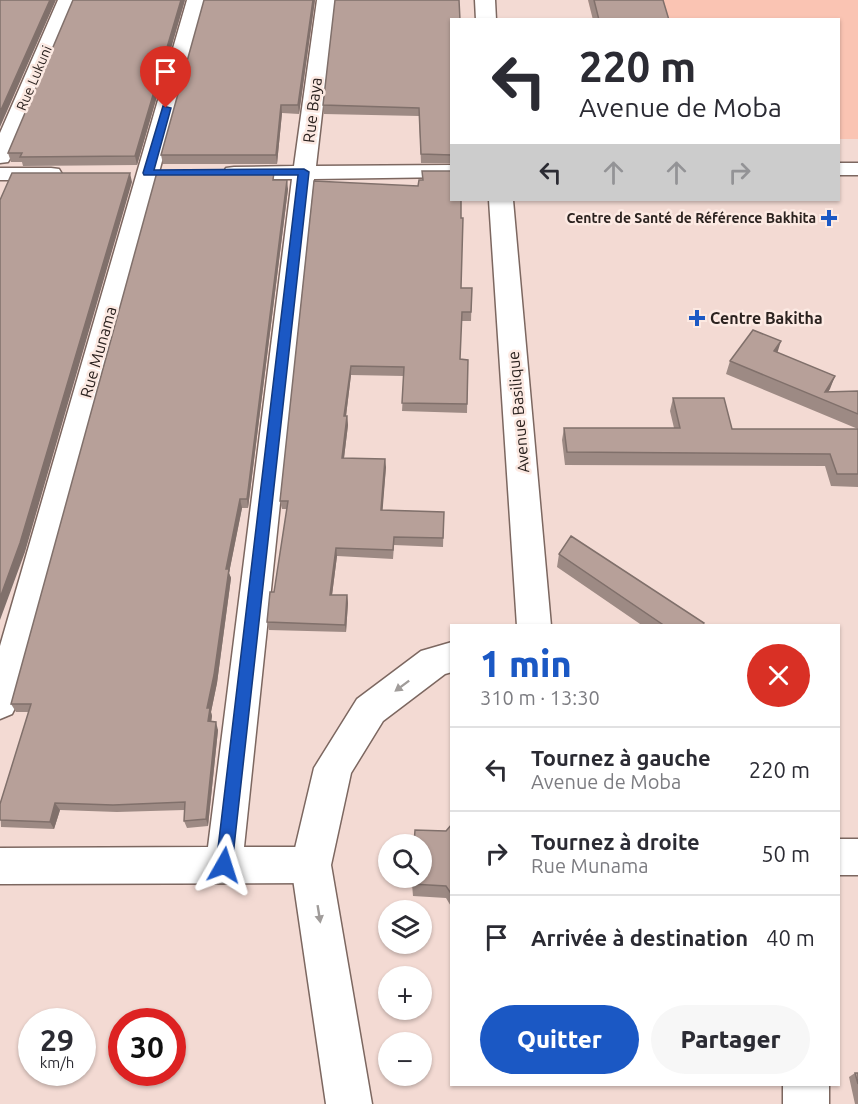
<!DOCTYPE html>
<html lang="fr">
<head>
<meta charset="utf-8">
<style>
  body { margin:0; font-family:Ubuntu,sans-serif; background:#f7f7f7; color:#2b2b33; height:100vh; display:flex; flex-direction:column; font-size:22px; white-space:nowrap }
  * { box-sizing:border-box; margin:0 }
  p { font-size:20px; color:#7c7c81 }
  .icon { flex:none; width:33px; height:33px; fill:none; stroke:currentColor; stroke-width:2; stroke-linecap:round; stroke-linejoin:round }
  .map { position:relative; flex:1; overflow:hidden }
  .side { position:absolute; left:450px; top:624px; width:390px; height:462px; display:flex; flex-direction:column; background:#fff; border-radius:0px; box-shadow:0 2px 4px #0004 }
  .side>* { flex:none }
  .hud { position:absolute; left:450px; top:18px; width:390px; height:183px; border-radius:0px; box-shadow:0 2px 4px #0004; background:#fff; color:#2b2b33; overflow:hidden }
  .fabs { position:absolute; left:378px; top:834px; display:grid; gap:12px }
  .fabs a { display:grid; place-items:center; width:54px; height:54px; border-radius:50%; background:#fff; box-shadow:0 2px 4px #0004; font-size:30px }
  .speed { position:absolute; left:18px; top:1008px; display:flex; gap:12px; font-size:30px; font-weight:700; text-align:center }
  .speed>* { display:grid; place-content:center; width:78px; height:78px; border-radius:50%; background:#fff; box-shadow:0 2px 4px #0004; line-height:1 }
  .speed small { font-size:15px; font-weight:400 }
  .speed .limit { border:9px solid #d22; background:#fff; color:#111 }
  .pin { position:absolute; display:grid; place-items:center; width:51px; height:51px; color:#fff; margin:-62px -26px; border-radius:50% 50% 50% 0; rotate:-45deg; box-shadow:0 0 6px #0007 }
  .pin .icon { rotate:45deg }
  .me { position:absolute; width:66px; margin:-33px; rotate:6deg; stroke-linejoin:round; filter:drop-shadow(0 0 4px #0008) }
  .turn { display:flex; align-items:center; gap:21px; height:126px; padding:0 30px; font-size:27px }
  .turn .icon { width:78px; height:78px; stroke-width:2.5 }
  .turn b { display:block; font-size:42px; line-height:51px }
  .lanes { display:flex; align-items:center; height:57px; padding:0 30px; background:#0003; justify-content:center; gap:30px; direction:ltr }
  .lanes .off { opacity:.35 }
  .round { display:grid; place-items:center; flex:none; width:63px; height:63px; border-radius:32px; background:#f7f7f7 }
  .overview { display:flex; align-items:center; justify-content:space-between; height:102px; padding:0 30px }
  h1 { font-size:36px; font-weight:800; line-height:45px; color:#1b58c4 }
  .primary-button { display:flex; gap:12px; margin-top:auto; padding:12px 30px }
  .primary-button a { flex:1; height:69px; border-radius:36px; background:#1b58c4; color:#fff; font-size:24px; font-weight:800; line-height:69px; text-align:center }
  .primary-button a+a { background:#f7f7f7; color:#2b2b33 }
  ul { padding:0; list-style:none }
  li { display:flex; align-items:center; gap:18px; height:84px; padding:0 30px; border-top:2px solid #e1e1e2 }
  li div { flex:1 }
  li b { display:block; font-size:22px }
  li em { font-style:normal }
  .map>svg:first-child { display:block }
</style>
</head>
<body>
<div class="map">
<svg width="858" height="1104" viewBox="0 0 858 1104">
  <rect width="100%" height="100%" fill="#f3dad3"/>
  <path fill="#fac4b3" d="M 588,0 L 858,0 L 858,139 L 839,139 L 838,20 L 593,19 Z"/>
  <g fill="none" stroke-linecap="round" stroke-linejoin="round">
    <g stroke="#7c6760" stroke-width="3">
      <path id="street" d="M 58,0 L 76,0 L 11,157 L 8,162 L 0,163 L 0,133 Z
        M 187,0 L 205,0 L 17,704 L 12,714 L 0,719 L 0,646 Z
        M 317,0 L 335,0 L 316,166 L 452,165 L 452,177 L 314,179 L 244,847 L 311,847 L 324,852 L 329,865 L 324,878 L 311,883 L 0,884 L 0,848 L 208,847 L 292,179 L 234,179 L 226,178 L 223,173 L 226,168 L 234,167 L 294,166 Z
        M 838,163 L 858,163 L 858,175 L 838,175 Z
        M 0,168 L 51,168 L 59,169 L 62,174 L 59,179 L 51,180 L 0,180 Z
        M 838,839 L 858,839 L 858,875 L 838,875 Z"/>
    </g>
    <g stroke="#7c6760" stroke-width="3">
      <path id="secondary" d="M 475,0 L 495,0 L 496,20 L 476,20 Z
        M 489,200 L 513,200 L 551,626 L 517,626 Z
        M 452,642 L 452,672 L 445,674 L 383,721 L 351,773 L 331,865 L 372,1104 L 326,1104 L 291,865 L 314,768 L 357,699 L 421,651 Z
        M 783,1084 L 829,1084 L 829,1104 L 783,1104 Z"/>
    </g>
    <use href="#street" fill="#fff" fill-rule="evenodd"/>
    <use href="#secondary" fill="#fff" fill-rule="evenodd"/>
  </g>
  <path fill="#9d8a84" d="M 185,0 L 137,165 L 23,166 L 22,162 L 11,162 L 8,153 Z
    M 315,0 L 299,114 L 282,113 L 277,164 L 163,164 L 161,155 Z
    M 588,0 L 663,0 L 669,20 L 593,20 Z
    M 452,20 L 452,163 L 421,163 L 419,116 L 324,114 L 323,105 Z
    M 275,180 L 288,189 L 248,508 L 242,508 L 229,573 L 231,578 L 217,683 L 211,712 L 212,716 L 211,722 L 218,730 L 208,826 L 187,828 L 184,821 L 184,810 L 117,812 L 60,810 L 54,829 L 1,827 L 0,804 L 29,712 L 16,712 L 11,704 Z
    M 422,180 L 461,288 L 472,288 L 471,321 L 461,321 L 460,359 L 468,360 L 467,413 L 402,411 L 404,376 L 351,375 L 346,416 L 347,416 L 348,425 L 344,458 L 386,467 L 382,510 L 444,512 L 443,547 L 394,545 L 393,559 L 337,556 L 332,595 L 347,595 L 348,603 L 346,632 L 269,630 L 267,622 L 274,592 L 287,509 L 282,509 L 280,501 L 418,186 Z
    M 777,353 L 835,376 L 828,392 L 858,391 L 858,487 L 831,486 L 825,466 L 565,465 L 562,440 L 564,428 L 674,428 L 670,411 L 673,398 L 732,429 L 858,429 L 726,374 L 730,361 Z
    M 559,554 L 703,626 L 643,626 L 557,567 Z
    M 452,824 L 452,908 L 446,898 L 413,896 L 412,884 Z
    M 855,1073 L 858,1073 L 858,1104 L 855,1104 L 849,1077 Z"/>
  <path fill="#80706b" d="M 50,0 L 56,0 L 0,127 L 0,112 Z
    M 181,0 L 185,0 L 137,165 L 135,156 Z
    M 313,0 L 315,0 L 299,114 L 298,105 Z
    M 281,105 L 282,113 L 277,164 L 276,155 Z
    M 130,173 L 132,182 L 25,552 L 0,620 L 0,598 Z
    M 287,180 L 288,189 L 248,508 L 247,499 Z
    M 781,341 L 777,354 L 774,351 Z
    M 351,366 L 351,375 L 345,424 L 344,416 Z
    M 835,376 L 830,389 L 823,400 L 825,392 Z
    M 347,416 L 348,425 L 343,466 L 342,458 Z
    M 385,459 L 386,467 L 382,518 L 381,510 Z
    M 240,499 L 242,508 L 229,573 L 231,578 L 217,683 L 211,712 L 212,716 L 210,729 L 208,721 L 207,708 L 226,569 Z
    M 336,548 L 337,556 L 331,603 L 330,595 Z
    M 347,595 L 348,603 L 346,632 L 345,625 Z
    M 216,722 L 218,730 L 208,826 L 206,819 Z
    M 55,803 L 60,810 L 54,829 L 50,822 Z"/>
  <path fill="#b7a099" stroke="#80706b" stroke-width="1.5" d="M 0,0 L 50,0 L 0,112 Z
    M 73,0 L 181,0 L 135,156 L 20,157 L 22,153 L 8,153 Z
    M 204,0 L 313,0 L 298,105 L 281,105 L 276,155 L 161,155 Z
    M 335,0 L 459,0 L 460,20 L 452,20 L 452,155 L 421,154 L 419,108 L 323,105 Z
    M 594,0 L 663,0 L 669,20 L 599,20 Z
    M 422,171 L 452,171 L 452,200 L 461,200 L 461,218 L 463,218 L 461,288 L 472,288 L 471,312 L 462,312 L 460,359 L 468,360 L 467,404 L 402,403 L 404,367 L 351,366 L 344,416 L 347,416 L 342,458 L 385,459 L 381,510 L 444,512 L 443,538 L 394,537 L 393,550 L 336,548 L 330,595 L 347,595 L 345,625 L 267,622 L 270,592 L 274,592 L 288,501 L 280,501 L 314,181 L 418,186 L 419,180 L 423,180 Z
    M 157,172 L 274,172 L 273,180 L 287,180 L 247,499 L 240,499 L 226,569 L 229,569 L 214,675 L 207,708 L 210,708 L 208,721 L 216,722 L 206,819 L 184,821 L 185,802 L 113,805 L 55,803 L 50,822 L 0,820 L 0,804 L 31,704 L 11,704 Z
    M 12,173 L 130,173 L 20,543 L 0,598 L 0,200 Z
    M 753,330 L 781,341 L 774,351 L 835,376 L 825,392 L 858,391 L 858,414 L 730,361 Z
    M 673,398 L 724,398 L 732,429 L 858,429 L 858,474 L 837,474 L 830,454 L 567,452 L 564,428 L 680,428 Z
    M 571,536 L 704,623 L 702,626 L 665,626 L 559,554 Z
    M 452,824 L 452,895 L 446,886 L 412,884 L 412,878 L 422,878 L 422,844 L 414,844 L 415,830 L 446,831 Z
    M 855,1073 L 858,1073 L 858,1084 Z"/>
  <defs><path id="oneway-solid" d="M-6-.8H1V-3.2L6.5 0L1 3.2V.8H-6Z" transform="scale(1.5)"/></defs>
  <g fill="#a09c9a">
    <use href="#oneway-solid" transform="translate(402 686) rotate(143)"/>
    <use href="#oneway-solid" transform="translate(319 914) rotate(81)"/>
  </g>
  <path fill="#1b58c4" stroke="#12397f" stroke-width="1.5" d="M 163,106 L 171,108 L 154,170 L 304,169 L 309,172 L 232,865 L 230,870 L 224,873 L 218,870 L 216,865 L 298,175 L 144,175 L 143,173 Z"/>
  <g fill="#1b58c4" stroke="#fce9e2" stroke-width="2">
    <path d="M826 209h6v6h6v6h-6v6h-6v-6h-6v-6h6z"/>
    <path d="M694 309h6v6h6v6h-6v6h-6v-6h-6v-6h6z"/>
  </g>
  <g text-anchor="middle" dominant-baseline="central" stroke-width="5" stroke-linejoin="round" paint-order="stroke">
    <g font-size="14" fill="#2b221f" stroke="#fce9e2">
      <text transform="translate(34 78) rotate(-67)">Rue Lukuni</text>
    </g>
    <g font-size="14" font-weight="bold" fill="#2b221f" stroke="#fce9e2" text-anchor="end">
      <text x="816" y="218">Centre de Santé de Référence Bakhita</text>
    </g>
    <g font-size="16" fill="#2b221f" stroke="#fce9e2">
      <text transform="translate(312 110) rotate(-83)">Rue Baya</text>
      <text transform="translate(98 352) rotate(-74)">Rue Munama</text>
      <text transform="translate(518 412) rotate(-95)">Avenue Basilique</text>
    </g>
    <g font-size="16" font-weight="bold" fill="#2b221f" stroke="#fce9e2" text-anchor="start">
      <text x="710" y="318">Centre Bakitha</text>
    </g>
  </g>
</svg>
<div class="fabs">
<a><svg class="icon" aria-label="search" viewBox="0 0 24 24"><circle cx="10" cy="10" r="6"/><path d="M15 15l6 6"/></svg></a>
<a><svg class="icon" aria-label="layers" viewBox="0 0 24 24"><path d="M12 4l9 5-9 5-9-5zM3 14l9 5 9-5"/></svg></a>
<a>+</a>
<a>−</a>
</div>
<div class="speed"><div>29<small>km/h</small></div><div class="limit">30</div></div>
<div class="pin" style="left:166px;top:108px;background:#d93025"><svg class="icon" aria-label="arrive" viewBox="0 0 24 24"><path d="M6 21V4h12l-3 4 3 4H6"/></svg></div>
<svg class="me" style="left:224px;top:865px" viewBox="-20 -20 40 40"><path d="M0-17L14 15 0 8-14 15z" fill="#1b58c4" stroke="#fff" stroke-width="4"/></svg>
<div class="hud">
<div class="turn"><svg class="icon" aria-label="left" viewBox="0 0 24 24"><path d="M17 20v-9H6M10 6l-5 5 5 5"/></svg><div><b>220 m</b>Avenue de Moba</div></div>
<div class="lanes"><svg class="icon" aria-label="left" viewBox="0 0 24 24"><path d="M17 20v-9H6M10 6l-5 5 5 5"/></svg><svg class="icon off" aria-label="ahead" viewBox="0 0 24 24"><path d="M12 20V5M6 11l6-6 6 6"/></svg><svg class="icon off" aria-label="ahead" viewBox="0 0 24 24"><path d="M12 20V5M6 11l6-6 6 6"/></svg><svg class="icon off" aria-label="right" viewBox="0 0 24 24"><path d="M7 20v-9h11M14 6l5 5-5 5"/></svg></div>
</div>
<section class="side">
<div class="overview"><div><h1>1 min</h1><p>310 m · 13:30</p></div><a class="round" style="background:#d93025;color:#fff"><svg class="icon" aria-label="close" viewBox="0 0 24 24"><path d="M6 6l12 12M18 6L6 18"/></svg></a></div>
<ul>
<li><svg class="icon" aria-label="left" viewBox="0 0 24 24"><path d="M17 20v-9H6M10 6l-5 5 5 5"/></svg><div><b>Tournez à gauche</b><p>Avenue de Moba</p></div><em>220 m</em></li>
<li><svg class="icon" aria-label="right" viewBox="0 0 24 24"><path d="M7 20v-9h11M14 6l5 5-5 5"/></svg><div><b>Tournez à droite</b><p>Rue Munama</p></div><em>50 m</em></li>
<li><svg class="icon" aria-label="arrive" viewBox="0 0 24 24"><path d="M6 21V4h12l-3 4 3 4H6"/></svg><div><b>Arrivée à destination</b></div><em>40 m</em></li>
</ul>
<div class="primary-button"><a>Quitter</a><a>Partager</a></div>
</section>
</div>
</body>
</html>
